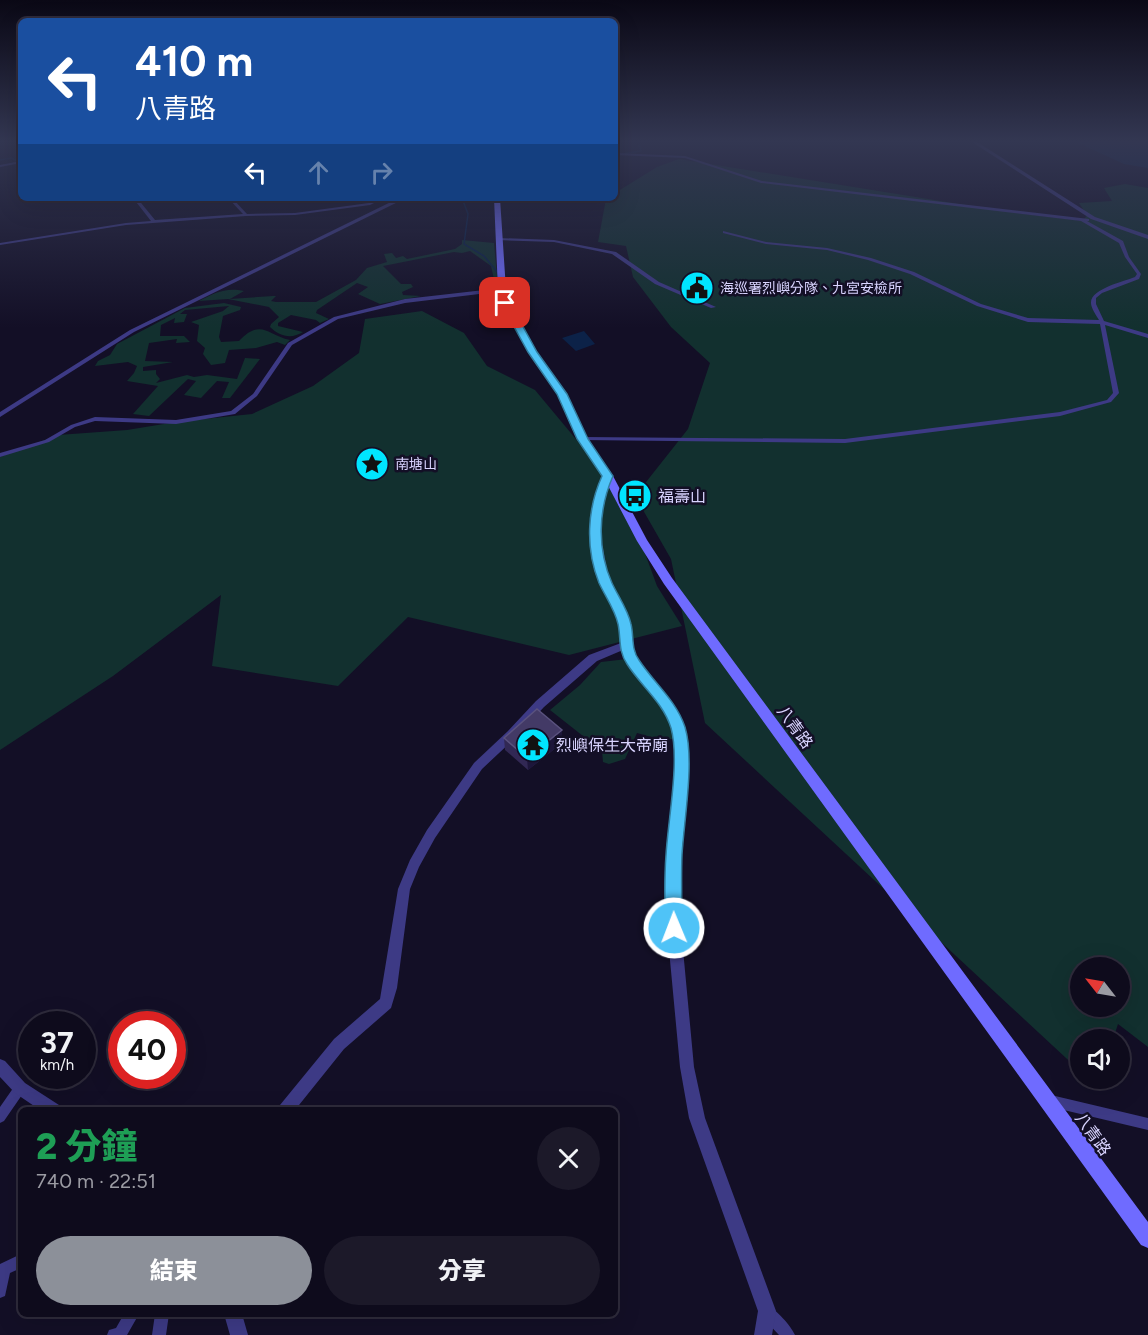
<!DOCTYPE html>
<html lang="zh-TW">
<head>
<meta charset="utf-8">
<style>
  body { margin:0; font-family:Figtree,"Noto Sans TC",sans-serif; background:#1c1929; color:#f1f3f6; height:100vh; display:flex; flex-direction:column; font-size:22px; white-space:nowrap }
  * { box-sizing:border-box; margin:0 }
  p { font-size:20px; color:#9b9ba3 }
  .icon { flex:none; width:33px; height:33px; fill:none; stroke:currentColor; stroke-width:2; stroke-linecap:round; stroke-linejoin:round }
  .map { position:relative; flex:1; overflow:hidden }
  .panel { position:absolute; left:18px; top:1107px; width:600px; height:210px; display:flex; flex-direction:column; background:#0e0b1c; border-radius:9px; box-shadow:0 6px 24px #0002,0 0 0 2px #2e2b3b }
  .panel>* { flex:none }
  .top-card { position:absolute; left:18px; top:18px; width:600px; height:183px; border-radius:9px; box-shadow:0 6px 24px #0002,0 0 0 2px #2e2b3b; background:#1a4fa0; color:#fff; overflow:hidden }
  .needle { width:39px; rotate:301deg }
  .fabs { position:absolute; left:1070px; top:957px; display:grid; gap:12px }
  .fabs a { display:grid; place-items:center; width:60px; height:60px; border-radius:50%; background:#0e0b1c; box-shadow:0 6px 24px #0002,0 0 0 2px #2e2b3b; font-size:30px }
  .speed { position:absolute; left:18px; top:1011px; display:flex; gap:12px; font-size:30px; font-weight:700; text-align:center }
  .speed>* { display:grid; place-content:center; width:78px; height:78px; border-radius:50%; background:#0e0b1c; box-shadow:0 6px 24px #0002,0 0 0 2px #2e2b3b; line-height:1 }
  .speed small { font-size:15px; font-weight:400 }
  .speed .limit { border:9px solid #d22; background:#fff; color:#111 }
  .pin { position:absolute; display:grid; place-items:center; width:51px; height:51px; color:#fff; margin:-26px; border-radius:12px; box-shadow:0 3px 9px #0006 }
  .me { position:absolute; width:66px; margin:-33px; rotate:359deg; stroke-linejoin:round; filter:drop-shadow(0 0 4px #0008) }
  .turn { display:flex; align-items:center; gap:21px; height:126px; padding:0 18px; font-size:27px }
  .turn .icon { width:78px; height:78px; stroke-width:2.5 }
  .turn b { display:block; font-size:42px; line-height:51px }
  .lanes { display:flex; align-items:center; height:57px; padding:0 18px; background:#0003; justify-content:center; gap:30px; direction:ltr }
  .lanes .off { opacity:.35 }
  .round { display:grid; place-items:center; flex:none; width:63px; height:63px; border-radius:32px; background:#1c1929 }
  .headline { display:flex; align-items:center; justify-content:space-between; height:102px; padding:0 18px }
  h1 { font-size:36px; font-weight:800; line-height:45px; color:#1e9e55 }
  .cta { display:flex; gap:12px; margin-top:auto; padding:12px 18px }
  .cta a { flex:1; height:69px; border-radius:36px; background:#8c9099; color:#fff; font-size:24px; font-weight:800; line-height:69px; text-align:center }
  .cta a+a { background:#1c1929; color:#f1f3f6 }
  .map>svg:first-child { display:block }
</style>
</head>
<body>
<div class="map">
<svg width="1148" height="1335" viewBox="0 0 1148 1335">
  <rect width="100%" height="100%" fill="#130f26"/>
  <path fill="#12302f" fill-rule="evenodd" d="M 679,159 L 1015,213 L 1083,221 L 1087,215 L 1079,203 L 1112,201 L 1104,188 L 1125,184 L 1148,188 L 1148,1047 L 1118,1024 L 1113,1039 L 1080,1040 L 1080,1071 L 705,723 L 671,559 L 635,496 L 688,429 L 710,363 L 671,327 L 633,277 L 626,246 L 598,242 L 606,199 L 615,198 L 615,193 L 657,167 ZM 1080,968 L 1119,968 L 1119,1006 L 1080,1006 Z
    M 462,240 L 494,243 L 498,287 L 496,288 L 491,266 L 470,251 L 462,253 L 454,252 L 383,266 L 401,284 L 411,284 L 413,287 L 402,292 L 403,295 L 421,296 L 380,304 L 358,294 L 368,287 L 357,283 L 317,310 L 316,313 L 329,319 L 320,323 L 316,320 L 291,315 L 278,323 L 278,326 L 303,332 C 292,339 280,337 270,327 L 271,324 L 279,317 L 269,307 L 228,299 L 199,301 C 214,293 226,287 244,291 L 230,299 L 273,296 L 276,296 L 271,301 L 276,302 L 316,302 L 356,280 L 367,268 L 387,262 L 384,254 L 392,253 L 396,258 L 403,256 L 407,259 L 455,249 L 462,244 Z
    M 224,303 L 241,307 L 240,310 L 223,316 L 219,337 L 221,342 L 239,341 C 261,318 267,335 290,340 L 285,345 L 277,342 L 256,348 L 229,350 L 225,363 L 211,365 L 203,354 L 205,348 L 197,341 L 199,325 L 191,322 L 223,311 L 229,306 L 185,310 L 180,314 L 187,314 L 184,322 L 174,323 L 175,318 L 161,325 L 160,336 L 184,336 L 190,342 L 176,343 L 177,339 L 149,343 L 145,361 L 173,362 L 143,367 L 143,371 L 156,370 L 156,374 L 160,379 L 156,383 L 187,375 L 194,377 L 207,375 L 237,379 L 245,358 L 260,359 L 230,398 L 222,398 L 229,382 L 217,381 L 201,398 L 184,395 L 196,381 L 188,379 L 149,416 L 133,414 L 158,386 L 127,381 L 134,373 L 137,366 L 128,362 L 95,366 L 98,361 L 110,355 L 117,344 L 185,308 Z
    M 422,311 L 464,333 L 487,366 L 535,390 L 585,450 L 635,526 L 657,586 L 682,626 L 569,655 L 408,617 L 338,686 L 212,666 L 221,595 L 113,676 L 0,750 L 0,457 L 58,435 L 127,430 L 176,422 L 252,414 L 313,386 L 359,353 L 365,319 Z
    M 627,659 C 641,689 671,702 673,739 L 658,739 L 637,733 L 625,759 L 609,764 L 603,762 L 602,751 L 550,710 L 580,685 L 601,662 Z"/>
  <path fill="#0c2248" d="M 1076,142 L 1148,142 L 1148,168 L 1124,164 Z
    M 584,331 L 595,344 L 576,351 L 562,338 Z"/>
  <g fill="none" stroke-linecap="round" stroke-linejoin="round">
    <path stroke="#0c2248" stroke-width="1.5" d="M 615,155 L 641,151 L 638,142
      M 0,160 L 11,158 L 18,161
      M 462,198 L 468,214 L 464,244 L 484,256 L 499,274"/>
    <path stroke="#0c2248" stroke-width="2" d="M 498,273 L 499,275"/>
    <path fill="#3d3a85" fill-rule="evenodd" d="M 615,153 L 685,156 L 762,181 L 1089,219 L 1089,221 L 1087,221 L 1123,241 L 1129,257 L 1141,274 L 1139,279 L 1102,293 L 1096,298 L 1096,304 L 1104,321 L 1148,334 L 1148,338 L 1105,325 L 1119,393 L 1111,402 L 1060,416 L 845,443 L 581,440 L 581,438 L 583,437 L 845,439 L 1060,412 L 1107,400 L 1113,393 L 1100,324 L 1028,322 L 977,306 L 910,274 L 868,260 L 827,250 L 766,244 L 723,233 L 723,231 L 766,242 L 827,248 L 871,258 L 914,272 L 981,304 L 1028,318 L 1099,320 C 1096,315 1091,308 1091,303 C 1090,289 1125,281 1135,277 L 1137,274 L 1125,257 L 1119,243 L 1081,221 L 761,183 L 685,158 L 615,155 Z
      M 21,161 L 21,163 L 0,167 L 0,165 Z
      M 133,198 L 137,198 L 155,220 L 243,214 L 228,198 L 232,198 L 247,214 L 295,213 L 369,203 L 376,199 L 373,198 L 382,198 L 398,202 L 396,203 L 380,200 L 370,205 L 295,215 L 246,216 L 126,225 L 0,245 L 0,243 L 126,223 L 151,221 Z
      M 499,238 L 554,240 L 616,252 L 659,282 L 716,307 L 711,308 L 655,284 L 612,254 L 554,242 L 497,240 L 497,238 Z
      M 502,288 L 504,289 L 504,291 L 405,303 L 338,319 L 292,345 L 257,396 L 235,414 L 176,424 L 95,421 L 75,427 L 49,442 L 0,457 L 0,453 L 45,440 L 71,425 L 95,417 L 176,420 L 231,411 L 253,394 L 288,343 L 334,317 L 405,299 Z
      M 20,1082 L 24,1084 L 26,1088 L 24,1092 L 4,1121 L 0,1123 L 0,1107 L 16,1084 Z
      M 1051,1095 L 1148,1118 L 1148,1130 L 1051,1107 L 1047,1105 L 1045,1101 L 1047,1097 Z
      M 21,1254 L 21,1268 L 10,1273 L 5,1296 L 0,1298 L 0,1264 Z
      M 767,1305 C 776,1309 791,1326 795,1335 L 779,1335 L 762,1317 L 760,1312 L 762,1307 Z
      M 124,1314 L 139,1314 L 127,1335 L 107,1335 L 109,1330 L 116,1328 Z
      M 155,1314 L 169,1314 L 166,1335 L 152,1335 Z"/>
    <path fill="#3d3a85" fill-rule="evenodd" d="M 972,142 L 977,142 L 1095,217 L 1148,235 L 1148,239 L 1091,219 Z
      M 399,198 L 406,198 L 134,332 L 0,417 L 0,412 L 130,330 Z
      M 608,473 L 612,476 L 605,491 L 598,523 L 609,580 L 629,623 L 631,645 L 636,658 L 670,700 L 684,727 L 687,751 L 679,890 L 681,928 L 694,1067 L 705,1118 L 776,1311 L 772,1335 L 754,1335 L 758,1311 L 689,1118 L 680,1067 L 667,928 L 667,890 L 675,751 L 672,727 L 662,706 L 627,663 L 623,650 L 597,661 L 544,707 L 516,737 L 482,769 L 435,838 L 419,867 L 410,889 L 397,988 L 391,1008 L 344,1049 L 295,1110 L 277,1110 L 280,1105 L 334,1039 L 380,999 L 398,889 L 410,860 L 427,830 L 474,763 L 508,731 L 536,701 L 589,655 L 621,643 L 619,623 L 599,580 L 590,523 L 597,491 L 604,476 Z
      M 0,1059 L 5,1061 L 25,1083 L 59,1105 L 62,1110 L 40,1110 L 15,1093 L 0,1077 Z
      M 224,1314 L 242,1314 L 248,1335 L 230,1335 Z"/>
    <path fill="#6f6bff" fill-rule="evenodd" d="M 494,198 L 500,198 L 506,290 L 509,303 L 536,352 L 566,394 L 588,439 L 613,476 L 647,540 L 672,578 L 1148,1222 L 1148,1248 L 1141,1245 L 664,584 L 637,541 L 603,476 L 578,439 L 558,394 L 528,352 L 501,303 L 498,290 Z"/>
  </g>
  <path fill="#312854" d="M 562,730 L 562,743 L 528,770 L 505,750 L 504,738 Z"/>
  <path fill="#1d163a" d="M 562,730 L 562,743 L 528,770 L 527,758 Z"/>
  <path fill="#433a66" stroke="#5a527e" stroke-width="1.5" d="M 537,709 L 562,730 L 527,758 L 504,738 Z"/>
  <linearGradient id="sky" x2="0" y2="1"><stop stop-color="#0a0815"/><stop offset="0.43" stop-color="#333752"/><stop offset="1" stop-color="#333752" stop-opacity="0"/></linearGradient>
  <rect width="1148" height="328" fill="url(#sky)"/>
  <path fill="#4fc3f7" stroke="#337fa1" stroke-width="1.5" d="M 502,301 L 510,303 L 537,352 L 567,394 L 588,439 L 613,476 C 598,510 597,549 612,583 C 618,596 628,610 631,624 C 634,636 631,649 639,660 C 654,683 676,700 685,727 C 695,760 684,820 682,855 C 681,879 682,904 682,928 L 680,934 L 674,937 L 668,934 L 665,928 C 665,904 664,879 666,855 C 668,819 680,761 671,728 C 663,702 640,685 627,664 C 618,651 621,638 618,624 C 615,610 605,596 599,583 C 585,548 587,509 602,476 L 577,439 L 557,394 L 528,352 L 501,303 Z"/>
  <defs>
    <g id="civic-disc" transform="scale(1.725)"><circle r="9.5" fill="#00e5ff" stroke="#130f26"/><path d="M-.6-6.5H3V-4.5H.6V-3L4-1V1h2V6H-6V1h2V-1L-.6-3ZM-1.2 2.5V6h2.4V2.5Z" fill="#111"/></g>
    <g id="sight-disc" transform="scale(1.725)"><circle r="9.5" fill="#00e5ff" stroke="#130f26"/><path d="M0-6L1.8-2.2L6-1.7L2.9 1.2L3.7 5.4L0 3.3L-3.7 5.4L-2.9 1.2L-6-1.7L-1.8-2.2Z" fill="#111"/></g>
    <g id="bus-disc" transform="scale(1.725)"><circle r="9.5" fill="#00e5ff" stroke="#130f26"/><path d="M-5-6H5V4H4V6H2V4H-2V6H-4V4H-5ZM-3.5-4V0h7V-4ZM-3.5 1.2v1.5H-2V1.2ZM2 1.2v1.5H3.5V1.2Z" fill="#111"/></g>
    <g id="temple-disc" transform="scale(1.725)"><circle r="9.5" fill="#00e5ff" stroke="#130f26"/><path d="M0-6L5-2H3V0L6.5 2.5H4V6H1.5V3h-3V6H-4V2.5H-6.5L-3 0V-2H-5Z" fill="#111"/></g>
  </defs>
  <g fill-rule="evenodd">
    <use href="#civic-disc" x="697" y="288"/>
    <use href="#sight-disc" x="372" y="464"/>
    <use href="#bus-disc" x="635" y="496"/>
    <use href="#temple-disc" x="533" y="745"/>
  </g>
  <g text-anchor="middle" dominant-baseline="central" stroke-width="5" stroke-linejoin="round" paint-order="stroke">
    <g font-size="14" fill="#d9d4ff" stroke="#130f26" text-anchor="start">
      <text x="720" y="288">海巡署烈嶼分隊、九宮安檢所</text>
      <text x="395" y="464">南塘山</text>
    </g>
    <g font-size="16" fill="#d9d4ff" stroke="#130f26" text-anchor="start">
      <text x="658" y="496">福壽山</text>
      <text x="556" y="745">烈嶼保生大帝廟</text>
    </g>
    <g font-size="16" fill="#d9d4ff" stroke="#130f26">
      <text transform="translate(795 727) rotate(54)">八青路</text>
      <text transform="translate(1093 1134) rotate(54)">八青路</text>
    </g>
  </g>
</svg>
<div class="fabs">
<a><svg class="needle" viewBox="-14 -14 28 28"><path d="M0-13l5 13h-10z" fill="#e53935"/><path d="M0 13l5-13h-10z" fill="#9b9ba3"/></svg></a>
<a><svg class="icon" aria-label="sound" viewBox="0 0 24 24"><path d="M4 9h4l5-4v14l-5-4H4zM17 9q2 3 0 6"/></svg></a>
</div>
<div class="speed"><div>37<small>km/h</small></div><div class="limit">40</div></div>
<div class="pin" style="left:505px;top:303px;background:#d93025"><svg class="icon" aria-label="arrive" viewBox="0 0 24 24"><path d="M6 21V4h12l-3 4 3 4H6"/></svg></div>
<svg class="me" style="left:674px;top:928px" viewBox="-20 -20 40 40"><circle r="17" fill="#4fc3f7" stroke="#fff" stroke-width="3"/><path d="M0-11L8 9 0 5-8 9z" fill="#fff"/></svg>
<div class="top-card">
<div class="turn"><svg class="icon" aria-label="left" viewBox="0 0 24 24"><path d="M17 20v-9H6M10 6l-5 5 5 5"/></svg><div><b>410 m</b>八青路</div></div>
<div class="lanes"><svg class="icon" aria-label="left" viewBox="0 0 24 24"><path d="M17 20v-9H6M10 6l-5 5 5 5"/></svg><svg class="icon off" aria-label="ahead" viewBox="0 0 24 24"><path d="M12 20V5M6 11l6-6 6 6"/></svg><svg class="icon off" aria-label="right" viewBox="0 0 24 24"><path d="M7 20v-9h11M14 6l5 5-5 5"/></svg></div>
</div>
<section class="panel">
<div class="headline"><div><h1>2 分鐘</h1><p>740 m · 22:51</p></div><a class="round"><svg class="icon" aria-label="close" viewBox="0 0 24 24"><path d="M6 6l12 12M18 6L6 18"/></svg></a></div>
<div class="cta"><a>結束</a><a>分享</a></div>
</section>
</div>
</body>
</html>
